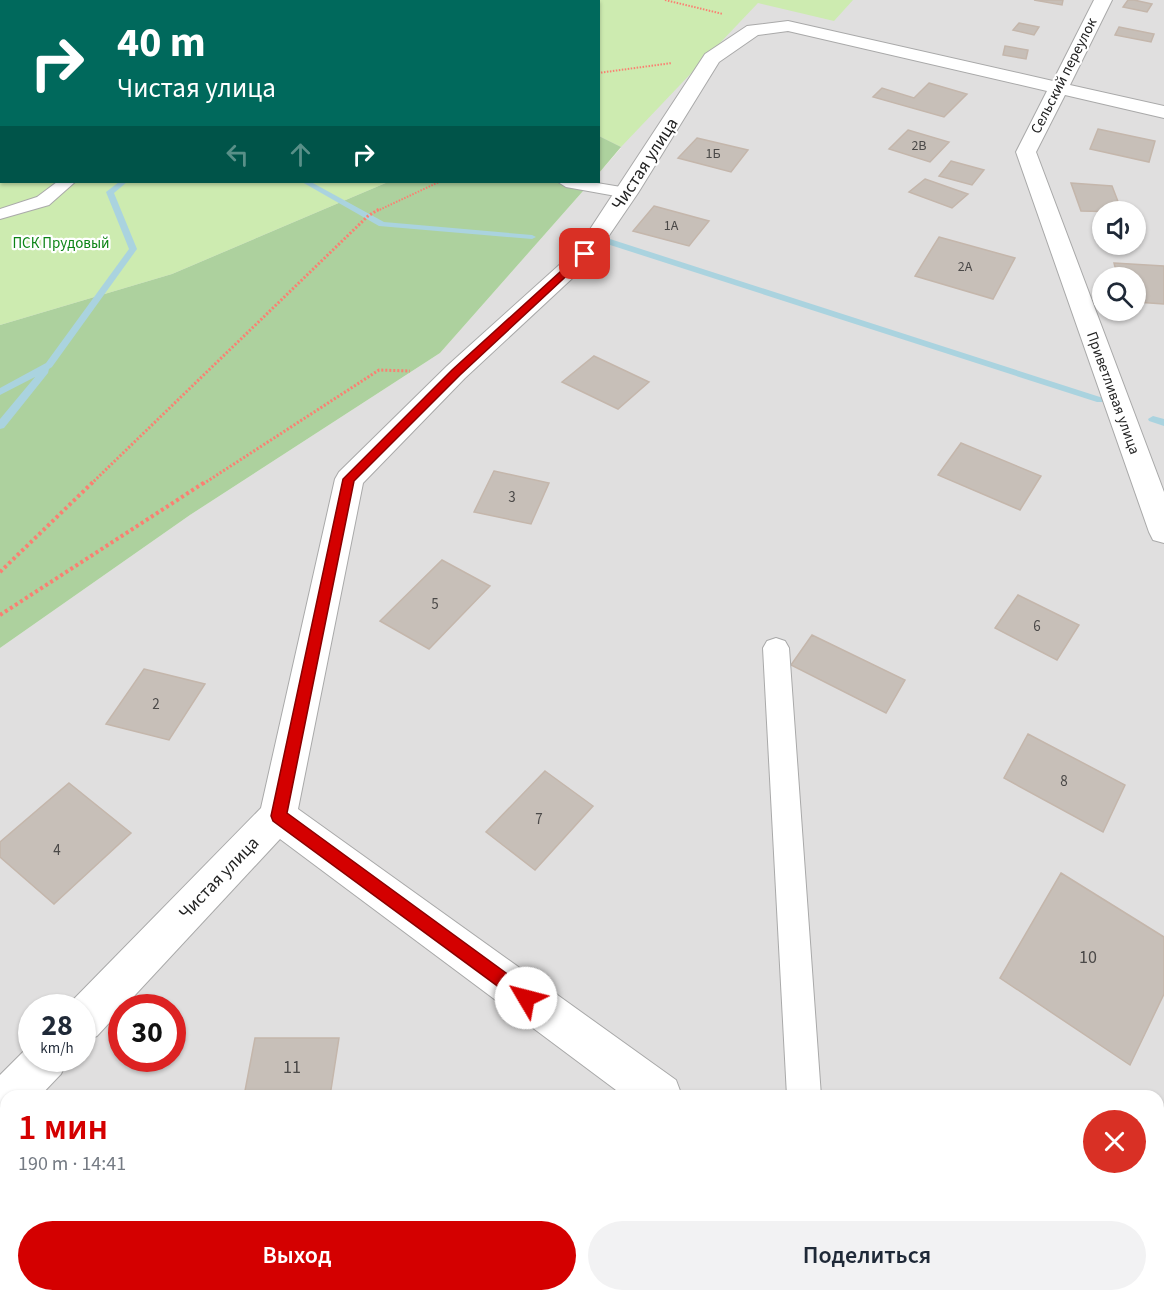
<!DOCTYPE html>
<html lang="ru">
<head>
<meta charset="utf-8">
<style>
  body { margin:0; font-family:"Source Sans 3",sans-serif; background:#f2f2f3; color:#1f2937; height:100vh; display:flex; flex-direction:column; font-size:22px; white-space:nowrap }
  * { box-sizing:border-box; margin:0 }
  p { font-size:20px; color:#747a83 }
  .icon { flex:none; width:33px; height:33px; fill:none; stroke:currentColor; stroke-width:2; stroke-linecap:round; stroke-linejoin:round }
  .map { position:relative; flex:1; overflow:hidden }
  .side { position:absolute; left:0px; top:1090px; width:1164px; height:212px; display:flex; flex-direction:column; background:#fff; border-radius:18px 18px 0 0; box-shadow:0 2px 4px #0004 }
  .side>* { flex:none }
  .banner { position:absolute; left:0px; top:0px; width:600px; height:183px; box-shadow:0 2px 4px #0004; background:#00695c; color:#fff; overflow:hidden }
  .tools { position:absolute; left:1092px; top:201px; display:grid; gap:12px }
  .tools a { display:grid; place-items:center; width:54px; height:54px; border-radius:50%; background:#fff; box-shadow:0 2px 4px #0004; font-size:30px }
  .speed { position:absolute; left:18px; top:994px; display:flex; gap:12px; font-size:30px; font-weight:700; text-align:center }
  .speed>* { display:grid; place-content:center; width:78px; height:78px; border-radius:50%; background:#fff; box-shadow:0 2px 4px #0004; line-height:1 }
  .speed small { font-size:15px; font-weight:400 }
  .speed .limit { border:9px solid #d22; background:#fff; color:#111 }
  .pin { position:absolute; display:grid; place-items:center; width:51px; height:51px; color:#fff; margin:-26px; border-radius:12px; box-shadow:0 3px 9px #0006 }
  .me { position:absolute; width:66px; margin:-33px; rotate:307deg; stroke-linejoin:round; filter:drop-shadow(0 0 4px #0008) }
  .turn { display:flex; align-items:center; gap:21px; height:126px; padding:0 18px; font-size:27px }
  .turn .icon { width:78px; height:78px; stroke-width:2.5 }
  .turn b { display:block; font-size:42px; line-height:51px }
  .lanes { display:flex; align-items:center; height:57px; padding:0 18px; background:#0003; justify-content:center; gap:30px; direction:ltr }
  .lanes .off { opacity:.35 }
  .round { display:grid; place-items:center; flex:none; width:63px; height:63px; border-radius:32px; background:#f2f2f3 }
  .overview { display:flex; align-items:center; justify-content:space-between; height:102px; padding:0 18px }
  h1 { font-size:36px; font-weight:600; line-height:45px; color:#d40000 }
  .button { display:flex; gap:12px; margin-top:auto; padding:12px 18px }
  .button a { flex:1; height:69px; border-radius:36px; background:#d40000; color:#fff; font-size:24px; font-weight:600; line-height:69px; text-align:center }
  .button a+a { background:#f2f2f3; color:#1f2937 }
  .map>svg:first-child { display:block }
</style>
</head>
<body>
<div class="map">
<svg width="1164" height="1301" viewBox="0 0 1164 1301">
  <rect width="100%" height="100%" fill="#f2efe9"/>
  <path fill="#e0dfdf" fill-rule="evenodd" d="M 413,0 L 1164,0 L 1164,1301 L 0,1301 L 0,648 L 190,515 L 440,353 L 591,182 L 598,182 L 599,173 L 621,148 L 599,136 L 598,2 ZM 1102,212 L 1136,212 L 1136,244 L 1102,244 ZM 1102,278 L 1136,278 L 1136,310 L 1102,310 ZM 32,1008 L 82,1008 L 82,1059 L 32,1059 ZM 122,1008 L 172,1008 L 172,1059 L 122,1059 ZM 6,1096 L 1158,1096 L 1158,1296 L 6,1296 Z"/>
  <path fill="#cdebb0" d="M 0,0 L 853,0 L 834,21 L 758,3 L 621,147 L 599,136 L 598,2 L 2,2 L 2,182 L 388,182 L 172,274 L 0,325 Z"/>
  <path fill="#add19e" d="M 599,136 L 621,147 L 599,173 Z
    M 388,182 L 591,182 L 440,353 L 190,515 L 0,648 L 0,325 L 172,274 Z"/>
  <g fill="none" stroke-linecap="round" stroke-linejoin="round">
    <path fill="#aad3df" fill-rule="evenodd" d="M 394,0 L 400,0 L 400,2 L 394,2 Z
      M 119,182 L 127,182 L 114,193 L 137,249 L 52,367 L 49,369 L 48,373 L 4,428 L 0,429 L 0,419 L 35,377 L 0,395 L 0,388 L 46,363 L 129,249 L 106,192 Z
      M 302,182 L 311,182 L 384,222 L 532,235 L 536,237 L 532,239 L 379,226 Z
      M 604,239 L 610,239 L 1103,398 L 1105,400 L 1103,402 L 1097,402 L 604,243 Z
      M 1153,416 L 1164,419 L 1164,426 L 1149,421 L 1148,419 Z"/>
  </g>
  <path fill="#c7bfb8" stroke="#c4b6ab" stroke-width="1.5" d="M 1034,0 L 1063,0 L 1062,5 Z
    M 1128,0 L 1134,0 L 1152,4 L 1147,12 L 1123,7 Z
    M 1019,23 L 1039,27 L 1034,35 L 1013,30 Z
    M 1119,27 L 1154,34 L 1151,42 L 1115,35 Z
    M 1005,46 L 1028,50 L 1026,59 L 1003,55 Z
    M 929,83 L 967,94 L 944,117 L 873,97 L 882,88 L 914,98 Z
    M 1098,129 L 1155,141 L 1149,162 L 1090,149 Z
    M 908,130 L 949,142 L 930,162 L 889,149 Z
    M 697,138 L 748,150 L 731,172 L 678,158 Z
    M 951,161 L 984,170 L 972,185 L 939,176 Z
    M 925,179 L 968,194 L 952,208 L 909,192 Z
    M 1071,183 L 1112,186 L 1122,212 L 1081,211 Z
    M 654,206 L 709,221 L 689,246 L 633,231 Z
    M 939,237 L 1015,258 L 993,299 L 915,276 Z
    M 1114,263 L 1164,266 L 1164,304 L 1136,302 L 1136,278 L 1118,278 Z
    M 594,356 L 649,382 L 618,409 L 562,382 Z
    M 961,443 L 1041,476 L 1020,510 L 938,475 Z
    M 494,471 L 549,483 L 531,524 L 474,512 Z
    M 442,560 L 490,586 L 429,649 L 380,621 Z
    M 1018,595 L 1079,625 L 1057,660 L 995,628 Z
    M 812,635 L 905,680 L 886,713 L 791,665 Z
    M 144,669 L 205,684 L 169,740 L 106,724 Z
    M 1028,734 L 1125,785 L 1103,832 L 1004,778 Z
    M 545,771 L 593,806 L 535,870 L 486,832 Z
    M 69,783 L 131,833 L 54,904 L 0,857 L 0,842 Z
    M 1061,873 L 1164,937 L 1164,994 L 1130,1065 L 1000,978 Z
    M 255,1038 L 339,1038 L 330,1096 L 244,1096 Z
    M 1158,1170 L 1164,1174 L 1164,1263 L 1158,1259 Z"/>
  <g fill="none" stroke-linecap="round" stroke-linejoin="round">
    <g stroke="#a9a9a9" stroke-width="2">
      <path id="lane" d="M 102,0 L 117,0 L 101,2 Z
        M 297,0 L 312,0 L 296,2 Z
        M 0,48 L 2,48 L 2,56 L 0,56 Z
        M 57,182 L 75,182 L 49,205 L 0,219 L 0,209 L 37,197 Z
        M 558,182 L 591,182 L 633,189 L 635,193 L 627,198 L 566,187 Z
        M 776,638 L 785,641 L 789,648 L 821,1096 L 787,1096 L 763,648 L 767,641 Z"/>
    </g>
    <g stroke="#a9a9a9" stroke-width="2">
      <path id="street" d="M 1094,0 L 1112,0 L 1070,85 L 1164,106 L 1164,118 L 1065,95 L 1036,152 L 1164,492 L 1164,543 L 1153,540 L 1149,532 L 1016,152 L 1047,91 L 788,31 L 758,35 L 719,62 L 638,193 L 593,259 L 465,378 L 363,483 L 298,809 L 676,1080 L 682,1096 L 624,1096 L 280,839 L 97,1036 L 82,1042 L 82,1008 L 67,1006 L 261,808 L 335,479 L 339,472 L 447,366 L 577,249 L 705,54 L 747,26 L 788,21 L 1053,81 Z
        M 31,1044 L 32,1059 L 68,1059 L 61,1074 L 40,1096 L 6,1096 L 6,1116 L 0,1114 L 0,1075 Z
        M 906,1296 L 959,1296 L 961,1301 L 908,1301 Z"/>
    </g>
    <path stroke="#fa8072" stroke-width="2" stroke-dasharray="1.5 1.5" stroke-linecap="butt" d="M 665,0 L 723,14
      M 486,2 L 488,0
      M 598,73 L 672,63
      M 377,211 L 439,182"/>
    <path stroke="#fa8072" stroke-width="3" stroke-dasharray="2 2" stroke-linecap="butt" d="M 91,484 L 368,216 L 379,209
      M 203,484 L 379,370 L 410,371"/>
    <path stroke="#fa8072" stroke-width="4" stroke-dasharray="3 3" stroke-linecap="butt" d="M 0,572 L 93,482
      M 0,615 L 205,482"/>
    <use href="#lane" fill="#fff" fill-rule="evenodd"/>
    <use href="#street" fill="#fff" fill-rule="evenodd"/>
  </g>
  <path fill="#d40000" stroke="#8a0000" stroke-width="1.5" d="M 582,252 L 590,254 L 460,375 L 354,481 L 287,813 L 532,992 L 535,998 L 532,1004 L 526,1007 L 273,821 L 271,816 L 343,479 L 452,370 Z"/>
  <g text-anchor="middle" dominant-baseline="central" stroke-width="4.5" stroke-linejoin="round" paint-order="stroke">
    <g font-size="14" fill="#4b4948">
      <text x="919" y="146">2В</text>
      <text x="713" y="154">1Б</text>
      <text x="671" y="226">1А</text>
      <text x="965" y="267">2А</text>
    </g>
    <g font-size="15" fill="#222" stroke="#fff">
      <text transform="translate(1064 76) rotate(-63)">Сельский переулок</text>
      <text transform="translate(1113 393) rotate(70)">Приветливая улица</text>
    </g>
    <g font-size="15" fill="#0c8416" stroke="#fff">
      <text x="61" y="243">ПСК Прудовый</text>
    </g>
    <g font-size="15" fill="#4b4948">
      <text x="512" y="497">3</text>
      <text x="435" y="604">5</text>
      <text x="1037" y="626">6</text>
      <text x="156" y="704">2</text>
      <text x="1064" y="781">8</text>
      <text x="539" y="819">7</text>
      <text x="57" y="850">4</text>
    </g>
    <g font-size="18" fill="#222" stroke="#fff">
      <text transform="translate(645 164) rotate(-57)">Чистая улица</text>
      <text transform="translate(219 878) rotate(-46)">Чистая улица</text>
    </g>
    <g font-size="18" fill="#4b4948">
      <text x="1088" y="957">10</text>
      <text x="292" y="1067">11</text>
    </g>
  </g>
</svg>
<div class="tools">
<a><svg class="icon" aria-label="sound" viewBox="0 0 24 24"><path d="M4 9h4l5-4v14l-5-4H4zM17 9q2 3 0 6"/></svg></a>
<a><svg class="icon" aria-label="search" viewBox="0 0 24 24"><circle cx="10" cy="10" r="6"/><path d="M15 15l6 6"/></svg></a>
</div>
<div class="speed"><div>28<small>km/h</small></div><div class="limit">30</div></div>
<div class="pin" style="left:585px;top:254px;background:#d93025"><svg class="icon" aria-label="arrive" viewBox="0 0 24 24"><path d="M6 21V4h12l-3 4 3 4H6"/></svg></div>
<svg class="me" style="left:526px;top:998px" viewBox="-20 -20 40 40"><circle r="19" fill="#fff"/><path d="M0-13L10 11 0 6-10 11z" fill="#d40000"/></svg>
<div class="banner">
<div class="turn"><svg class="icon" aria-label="right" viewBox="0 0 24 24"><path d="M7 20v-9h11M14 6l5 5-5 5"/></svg><div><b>40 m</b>Чистая улица</div></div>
<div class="lanes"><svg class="icon off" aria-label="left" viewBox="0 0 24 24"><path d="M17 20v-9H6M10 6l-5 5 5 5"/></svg><svg class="icon off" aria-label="ahead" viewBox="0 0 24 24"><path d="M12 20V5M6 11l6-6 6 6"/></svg><svg class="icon" aria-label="right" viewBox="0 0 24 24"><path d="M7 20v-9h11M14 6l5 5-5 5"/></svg></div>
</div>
<section class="side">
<div class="overview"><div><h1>1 мин</h1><p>190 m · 14:41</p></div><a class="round" style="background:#d93025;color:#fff"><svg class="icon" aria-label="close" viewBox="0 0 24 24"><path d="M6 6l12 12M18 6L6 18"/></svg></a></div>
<div class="button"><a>Выход</a><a>Поделиться</a></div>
</section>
</div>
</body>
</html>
